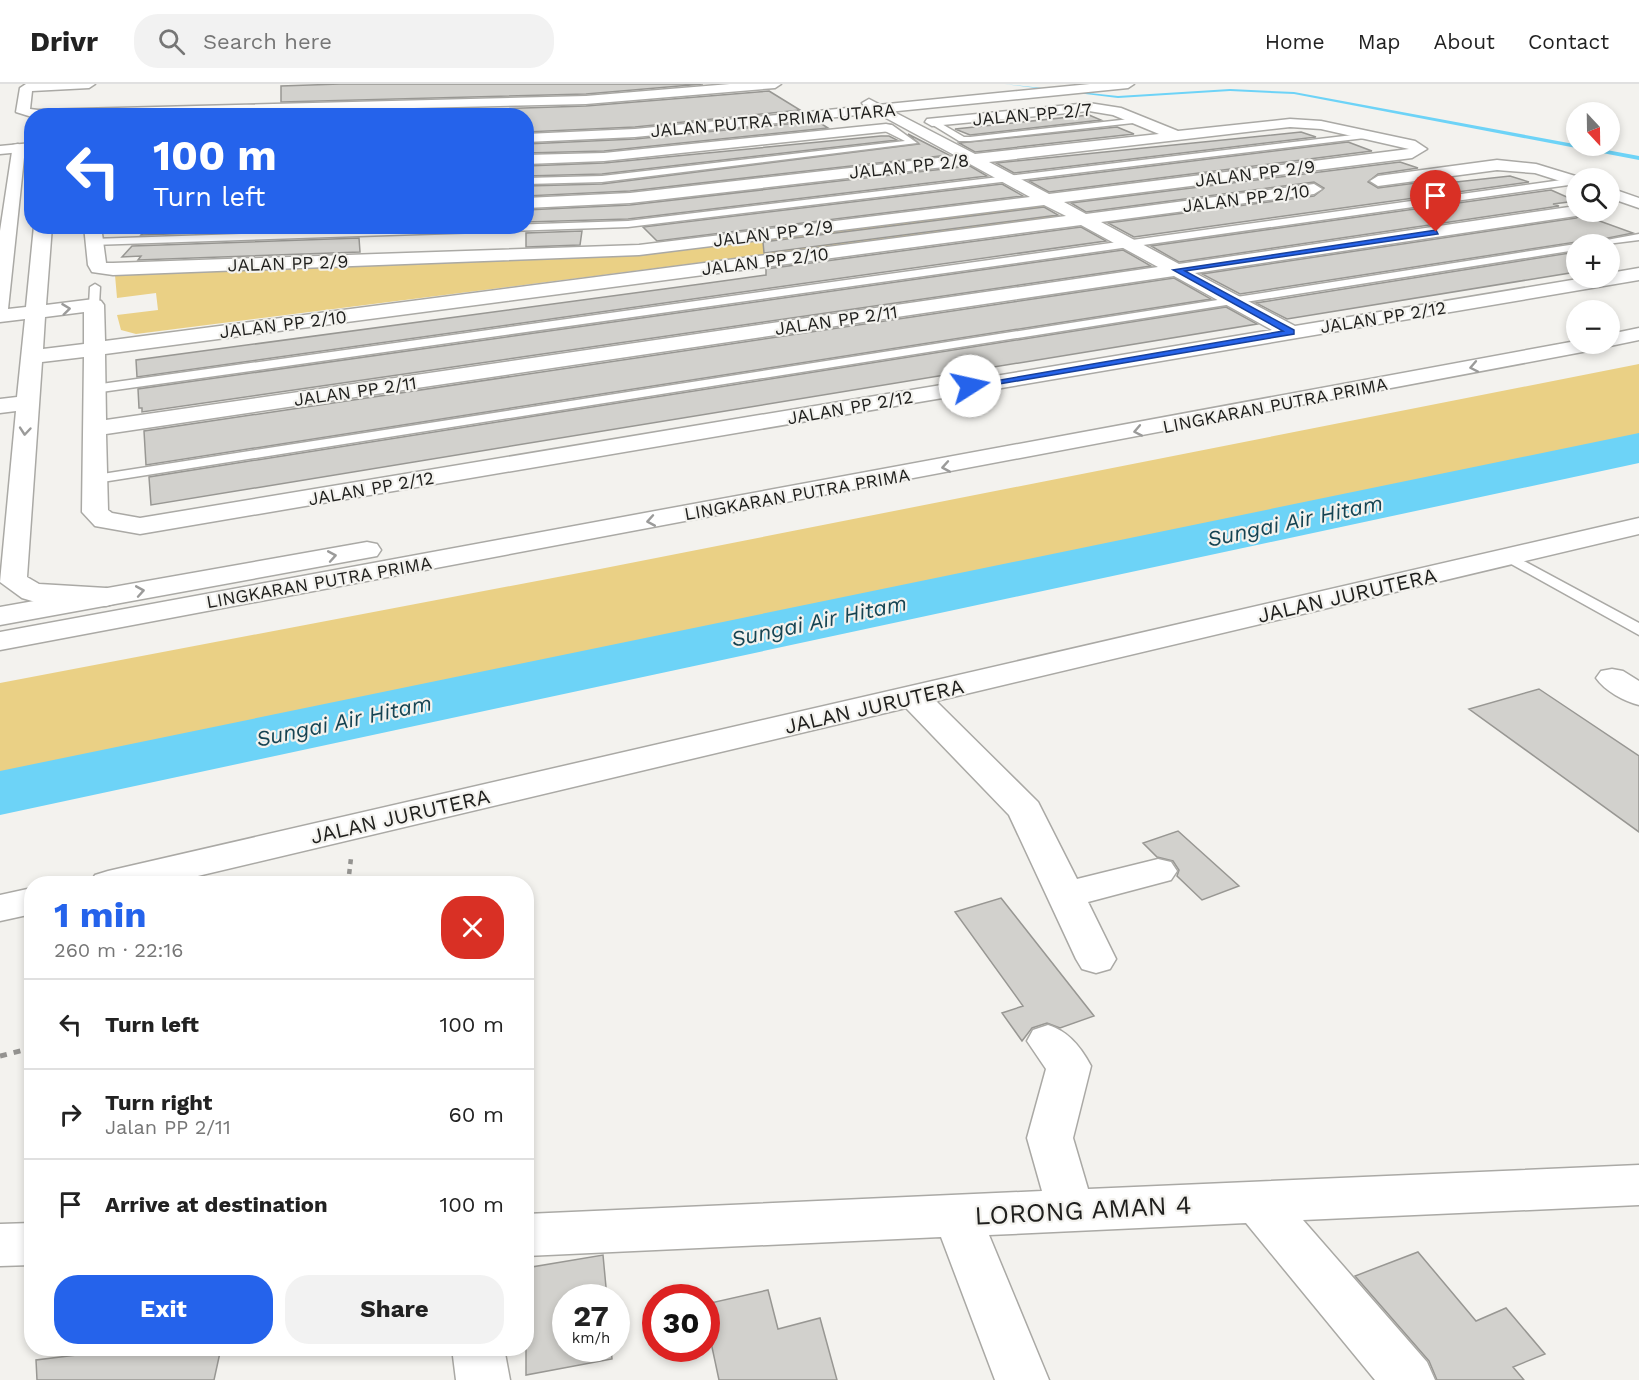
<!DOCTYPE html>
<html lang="en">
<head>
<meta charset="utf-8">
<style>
  body { margin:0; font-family:"Work Sans",sans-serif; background:#f2f2f2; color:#222; height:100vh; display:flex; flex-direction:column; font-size:22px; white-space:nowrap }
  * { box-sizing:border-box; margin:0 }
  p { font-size:20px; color:#767676 }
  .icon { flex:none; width:33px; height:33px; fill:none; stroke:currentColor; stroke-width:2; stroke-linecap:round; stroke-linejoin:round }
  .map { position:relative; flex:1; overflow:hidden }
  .panel { position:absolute; left:24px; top:792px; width:510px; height:480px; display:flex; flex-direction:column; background:#fff; border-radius:24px; box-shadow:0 3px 9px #0003 }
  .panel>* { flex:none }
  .banner { position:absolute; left:24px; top:24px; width:510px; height:126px; border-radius:24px; box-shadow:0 3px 9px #0003; background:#2563eb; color:#fff; overflow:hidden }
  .needle { width:39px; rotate:158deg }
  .fabs { position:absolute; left:1566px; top:18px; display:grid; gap:12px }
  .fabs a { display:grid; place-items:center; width:54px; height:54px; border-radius:50%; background:#fff; box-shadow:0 3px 9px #0003; font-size:30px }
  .speed { position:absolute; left:552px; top:1200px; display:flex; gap:12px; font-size:30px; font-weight:700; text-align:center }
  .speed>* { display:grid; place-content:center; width:78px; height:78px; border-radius:50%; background:#fff; box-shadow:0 3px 9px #0003; line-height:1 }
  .speed small { font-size:15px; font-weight:400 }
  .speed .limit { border:9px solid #d22; background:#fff; color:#111 }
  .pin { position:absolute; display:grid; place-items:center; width:51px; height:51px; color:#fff; margin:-62px -26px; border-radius:50% 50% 50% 0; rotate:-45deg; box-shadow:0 0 6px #0007 }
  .pin .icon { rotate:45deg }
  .me { position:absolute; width:66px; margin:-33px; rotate:80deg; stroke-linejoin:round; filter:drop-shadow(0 0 4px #0008) }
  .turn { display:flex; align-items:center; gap:21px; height:126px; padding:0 30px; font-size:27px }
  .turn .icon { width:78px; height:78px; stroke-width:2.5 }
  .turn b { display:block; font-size:42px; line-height:51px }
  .round { display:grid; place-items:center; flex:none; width:63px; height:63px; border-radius:24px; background:#f2f2f2 }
  .headline { display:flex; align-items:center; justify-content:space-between; height:102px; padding:0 30px }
  h1 { font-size:36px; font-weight:700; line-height:45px; color:#2563eb }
  .cta { display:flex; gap:12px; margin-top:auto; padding:12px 30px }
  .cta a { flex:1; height:69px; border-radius:24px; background:#2563eb; color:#fff; font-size:24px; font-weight:700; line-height:69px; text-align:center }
  .cta a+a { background:#f2f2f2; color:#222 }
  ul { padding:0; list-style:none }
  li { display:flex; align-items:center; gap:18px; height:90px; padding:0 30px; border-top:2px solid #e0e0e0 }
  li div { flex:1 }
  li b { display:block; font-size:22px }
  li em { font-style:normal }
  header { display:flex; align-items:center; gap:36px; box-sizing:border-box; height:84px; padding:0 30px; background:#fff; border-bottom:2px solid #e0e0e0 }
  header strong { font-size:28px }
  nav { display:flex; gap:33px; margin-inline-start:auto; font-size:21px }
  .search { width:420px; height:54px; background:#f2f2f2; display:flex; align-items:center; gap:15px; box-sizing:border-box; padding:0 21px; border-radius:24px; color:#767676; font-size:22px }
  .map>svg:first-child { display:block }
</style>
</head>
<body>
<header>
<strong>Drivr</strong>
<div class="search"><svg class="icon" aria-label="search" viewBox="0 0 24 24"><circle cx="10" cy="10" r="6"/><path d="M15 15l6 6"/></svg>Search here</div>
<nav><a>Home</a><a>Map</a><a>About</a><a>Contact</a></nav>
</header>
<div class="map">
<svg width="1639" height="1296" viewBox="0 0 1639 1296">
  <rect width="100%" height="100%" fill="#f3f2ee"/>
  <path fill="#ead085" d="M 1038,119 L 1060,133 L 136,250 L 121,246 L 117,231 L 158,226 L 156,209 L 117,214 L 115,191 L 624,170 Z
    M 1639,280 L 1639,367 L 0,724 L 0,599 L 600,485 Z"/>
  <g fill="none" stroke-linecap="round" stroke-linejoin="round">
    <path fill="#6dd3f7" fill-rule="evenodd" d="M 1004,0 L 1118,12 L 1230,5 L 1294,8 L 1639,72 L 1639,76 L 1294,10 L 1230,7 L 1118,14 Z"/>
    <path fill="#6dd3f7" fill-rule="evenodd" d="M 1639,349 L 1639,379 L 0,731 L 0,687 Z"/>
  </g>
  <path fill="#d2d1cd" stroke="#989793" stroke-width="1.5" d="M 340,0 L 703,0 L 586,10 L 281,18 L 281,2 Z
    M 769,7 L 800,26 L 635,43 L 526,48 L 526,32 L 281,32 L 586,22 Z
    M 1089,31 L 1101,36 L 970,51 L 955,45 Z
    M 817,37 L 828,44 L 604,67 L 526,69 L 526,60 L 635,55 Z
    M 1117,43 L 1134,50 L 975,68 L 959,59 Z
    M 1301,48 L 1316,53 L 1014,89 L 996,79 Z
    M 908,50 L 949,71 L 630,107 L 526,112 L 526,102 L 602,100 L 919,60 Z
    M 881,52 L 889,52 L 897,56 L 602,90 L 526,92 L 526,82 L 604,79 Z
    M 1348,58 L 1372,67 L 1049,108 L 1029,97 Z
    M 1400,78 L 1418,84 L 1378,90 L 1368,98 L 1378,104 L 1447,95 L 1456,98 L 1510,92 L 1529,98 L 1134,153 L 1108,139 L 1314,112 L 1324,104 L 1314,98 L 1086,128 L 1071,119 Z
    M 970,82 L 987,92 L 628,135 L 526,138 L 526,126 L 630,121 Z
    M 1002,100 L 1023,112 L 657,157 L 643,143 Z
    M 1551,106 L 1576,117 L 1553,120 L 1559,122 L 1179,178 L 1151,162 Z
    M 1044,123 L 1058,131 L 764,169 L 763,158 Z
    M 1583,131 L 1633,149 L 1578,160 L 1576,158 L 1240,210 L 1202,190 L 1576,134 Z
    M 149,142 L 359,142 L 359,144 L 141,151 Z
    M 1081,143 L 1106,157 L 137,293 L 136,276 L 701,200 L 766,191 L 766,185 Z
    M 582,147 L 580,161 L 526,163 L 526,149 Z
    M 359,154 L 360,168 L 138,176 L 141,172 L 122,173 L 132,162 Z
    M 1123,166 L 1151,182 L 142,328 L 142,324 L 139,324 L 138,305 Z
    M 1576,168 L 1576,188 L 1287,235 L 1256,219 Z
    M 1174,194 L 1211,215 L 146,381 L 144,347 Z
    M 1226,223 L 1257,240 L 151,421 L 149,393 Z
    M 1539,605 L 1639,672 L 1639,748 L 1469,625 Z
    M 1178,747 L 1239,802 L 1202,816 L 1177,792 L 1179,786 L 1173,777 L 1157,773 L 1143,759 Z
    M 1001,814 L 1094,932 L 1060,944 L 1047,939 L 1032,944 L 1022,957 L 1002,929 L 1023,922 L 955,828 Z
    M 1418,1168 L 1476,1237 L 1506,1224 L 1545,1270 L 1513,1283 L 1524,1296 L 1437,1296 L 1429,1277 L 1355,1192 Z
    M 603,1171 L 607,1214 L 566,1214 L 566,1264 L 611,1264 L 612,1275 L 526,1291 L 526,1184 Z
    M 768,1206 L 778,1245 L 820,1234 L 837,1296 L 719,1296 L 706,1235 L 706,1220 Z
    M 134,1264 L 221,1264 L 214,1296 L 37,1296 L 36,1276 Z"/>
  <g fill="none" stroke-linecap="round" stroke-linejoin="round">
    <g stroke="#aaa9a5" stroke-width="3">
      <path id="service" d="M 270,22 L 277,24 L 272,32 L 265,32 Z
        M 1139,34 L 1142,38 L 970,57 L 959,57 L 928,38 L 935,36 L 964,53 L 970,53 Z
        M 886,41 L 892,41 L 917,59 L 602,98 L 526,100 L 526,94 L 602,92 L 905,57 L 883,46 Z
        M 1370,49 L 1373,53 L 628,143 L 92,161 L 87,158 L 92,155 L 628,137 Z
        M 1576,94 L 1576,100 L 94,309 L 88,305 L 94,301 Z
        M 1639,150 L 1639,156 L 1607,160 L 1585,160 Z
        M 1576,160 L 1576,166 L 96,399 L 89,395 L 96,391 Z
        M 95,200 L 100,203 L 99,221 L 94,224 L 89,221 L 90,203 Z
        M 1509,469 L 1639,539 L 1639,551 L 1504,476 L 1502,473 Z"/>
    </g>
    <g stroke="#aaa9a5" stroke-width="3">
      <path id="minor" d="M 26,0 L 95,0 L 89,4 L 32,7 L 30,25 L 38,26 L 586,12 L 730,0 L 781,0 L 775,4 L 586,20 L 32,33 L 16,28 L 20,4 Z
        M 869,15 L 975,70 L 1159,50 L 1113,31 L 1089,27 L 932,42 L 925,38 L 927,35 L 1089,19 L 1121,24 L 1178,47 L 1290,35 L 1321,37 L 1415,57 L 1427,65 L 1412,74 L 1064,118 L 1086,130 L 1314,100 L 1322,105 L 1314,110 L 1101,138 L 1179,180 L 1576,122 L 1576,128 L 1584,128 L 1576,132 L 1195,189 L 1295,242 L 1584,194 L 1610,194 L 1610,189 L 1639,184 L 1639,196 L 140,450 L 95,442 L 82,428 L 84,273 L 42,278 L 27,493 L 39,500 L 106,504 L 116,507 L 120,513 L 116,519 L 106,522 L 32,517 L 22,514 L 0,498 L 16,327 L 0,329 L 0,315 L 17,313 L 25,235 L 0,238 L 0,147 L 13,61 L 18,60 L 25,64 L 8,225 L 26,223 L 34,142 L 52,142 L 46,221 L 94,215 L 101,217 L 104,221 L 105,257 L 1066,132 L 1044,121 L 639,171 L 113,191 L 92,188 L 88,181 L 84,142 L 101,142 L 106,179 L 113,179 L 639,161 L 1030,113 L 970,80 L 630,119 L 526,124 L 526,114 L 630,109 L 956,72 L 864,22 L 862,19 ZM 1290,43 L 1321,45 L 1409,65 L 1049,110 L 989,78 ZM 1081,141 L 1158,183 L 106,336 L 105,270 ZM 1174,192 L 1272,246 L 140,434 L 112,429 L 108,426 L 106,350 ZM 84,228 L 84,260 L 43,265 L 45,233 Z
        M 886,40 L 891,41 L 891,47 L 604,77 L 526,80 L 526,71 L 604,69 Z
        M 1497,76 L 1536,80 L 1582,94 L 1576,94 L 1576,102 L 1535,89 L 1497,86 L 1378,102 L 1370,97 L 1378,92 Z
        M 1610,104 L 1639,114 L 1639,124 L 1610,114 Z
        M 1639,434 L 1639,450 L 936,617 L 1038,718 L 1077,795 L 1158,775 L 1171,778 L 1177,787 L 1171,796 L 1088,818 L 1116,875 L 1110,885 L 1096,889 L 1082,885 L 1076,875 L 1009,731 L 906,624 L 164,800 L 89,800 L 95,791 L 108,787 Z
        M 1612,585 L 1623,587 L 1639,597 L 1639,621 C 1624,617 1605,607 1596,594 L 1601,587 Z
        M 32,804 L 32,830 L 0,837 L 0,811 Z
        M 1048,941 C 1068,947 1081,963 1091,982 L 1073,1054 L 1088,1105 L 1639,1081 L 1639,1121 L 1303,1136 L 1427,1278 L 1435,1296 L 1375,1296 L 1246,1139 L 989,1151 L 1049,1296 L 995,1296 L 941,1153 L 526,1172 L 526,1130 L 1042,1107 L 1027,1054 L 1046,985 L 1027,957 L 1033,946 Z
        M 32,1139 L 32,1181 L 0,1182 L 0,1140 Z
        M 452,1264 L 504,1264 L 510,1296 L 456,1296 Z"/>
    </g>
    <g stroke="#aaa9a5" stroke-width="3">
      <path id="secondary" d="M 1090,0 L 1134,0 L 1128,4 L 635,53 L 526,58 L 526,50 L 635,45 Z
        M 32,59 L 32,67 L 0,70 L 0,62 Z
        M 1639,244 L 1639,256 L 1610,262 L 1603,260 L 1593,266 L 0,566 L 0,548 L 1576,257 L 1576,260 L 1610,260 L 1610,250 Z
        M 367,458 L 377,460 L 381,466 L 377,472 L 0,541 L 0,523 Z"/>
    </g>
    <path stroke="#949390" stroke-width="4.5" stroke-dasharray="5 5" stroke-linecap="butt" d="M 348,800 L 351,774"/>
    <path stroke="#949390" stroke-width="5" stroke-dasharray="7 7" stroke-linecap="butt" d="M 0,972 L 32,964"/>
    <use href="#service" fill="#fff" fill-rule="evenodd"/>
    <use href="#minor" fill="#fff" fill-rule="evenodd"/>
    <use href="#secondary" fill="#fff" fill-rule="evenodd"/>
  </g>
  <defs><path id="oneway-chevron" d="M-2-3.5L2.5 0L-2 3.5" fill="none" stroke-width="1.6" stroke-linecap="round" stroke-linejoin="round" transform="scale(1.5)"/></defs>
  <g stroke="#9b9b9a">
    <use href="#oneway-chevron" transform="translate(66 225) rotate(-7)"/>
    <use href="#oneway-chevron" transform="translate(1474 283) rotate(169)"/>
    <use href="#oneway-chevron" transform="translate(25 347) rotate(95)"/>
    <use href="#oneway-chevron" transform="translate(1138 347) rotate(169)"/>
    <use href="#oneway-chevron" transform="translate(946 383) rotate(170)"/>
    <use href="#oneway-chevron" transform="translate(651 437) rotate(170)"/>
    <use href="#oneway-chevron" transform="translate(332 472) rotate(-10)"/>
    <use href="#oneway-chevron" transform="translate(140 507) rotate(-10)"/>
  </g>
  <path fill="#2563eb" stroke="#184099" stroke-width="1.5" d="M 1436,146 L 1438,150 L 1185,187 L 1294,246 L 1294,250 L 970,305 L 966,302 L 1283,247 L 1173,186 Z"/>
  <g text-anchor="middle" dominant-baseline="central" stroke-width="4.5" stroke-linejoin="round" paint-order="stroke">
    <g font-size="18" fill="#20201e" stroke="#f3f2ee">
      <text transform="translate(1032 30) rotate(-5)">JALAN PP 2/7</text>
      <text transform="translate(773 36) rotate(-5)">JALAN PUTRA PRIMA UTARA</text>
      <text transform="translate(909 82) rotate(-6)">JALAN PP 2/8</text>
      <text transform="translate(1255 89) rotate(-7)">JALAN PP 2/9</text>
      <text transform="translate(1246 114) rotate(-7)">JALAN PP 2/10</text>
      <text transform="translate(773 149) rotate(-7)">JALAN PP 2/9</text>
      <text transform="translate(765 177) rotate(-7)">JALAN PP 2/10</text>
      <text transform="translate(288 179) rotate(-2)">JALAN PP 2/9</text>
      <text transform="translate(1383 233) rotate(-9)">JALAN PP 2/12</text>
      <text transform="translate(836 236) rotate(-8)">JALAN PP 2/11</text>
      <text transform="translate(283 240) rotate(-7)">JALAN PP 2/10</text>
      <text transform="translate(355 307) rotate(-8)">JALAN PP 2/11</text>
      <text transform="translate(1275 321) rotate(-11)">LINGKARAN PUTRA PRIMA</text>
      <text transform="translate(850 323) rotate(-10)">JALAN PP 2/12</text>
      <text transform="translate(371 404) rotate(-10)">JALAN PP 2/12</text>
      <text transform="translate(797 410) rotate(-10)">LINGKARAN PUTRA PRIMA</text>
      <text transform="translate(319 498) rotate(-10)">LINGKARAN PUTRA PRIMA</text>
    </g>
    <g font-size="21" fill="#20201e" stroke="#f3f2ee">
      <text transform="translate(1347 511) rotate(-13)">JALAN JURUTERA</text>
      <text transform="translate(874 622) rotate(-13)">JALAN JURUTERA</text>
      <text transform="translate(400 732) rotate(-13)">JALAN JURUTERA</text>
    </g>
    <g font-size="22" font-style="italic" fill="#154352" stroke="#f3f2ee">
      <text transform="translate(1295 437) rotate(-12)">Sungai Air Hitam</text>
      <text transform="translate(819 537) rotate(-12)">Sungai Air Hitam</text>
      <text transform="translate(344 637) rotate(-12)">Sungai Air Hitam</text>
    </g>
    <g font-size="26" fill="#20201e" stroke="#f3f2ee">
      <text transform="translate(1083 1126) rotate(-3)">LORONG AMAN 4</text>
    </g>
  </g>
</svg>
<div class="fabs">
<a><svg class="needle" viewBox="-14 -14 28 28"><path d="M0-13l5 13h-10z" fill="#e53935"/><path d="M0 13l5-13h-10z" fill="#767676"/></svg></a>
<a><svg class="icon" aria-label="search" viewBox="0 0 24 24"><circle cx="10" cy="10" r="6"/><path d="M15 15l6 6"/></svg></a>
<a>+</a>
<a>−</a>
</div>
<div class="speed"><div>27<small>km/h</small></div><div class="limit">30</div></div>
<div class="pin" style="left:1436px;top:148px;background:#d93025"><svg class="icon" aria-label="arrive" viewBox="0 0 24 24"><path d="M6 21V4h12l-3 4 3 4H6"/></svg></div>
<svg class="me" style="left:970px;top:302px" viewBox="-20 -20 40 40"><circle r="19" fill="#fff"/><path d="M0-13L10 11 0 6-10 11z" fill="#2563eb"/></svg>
<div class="banner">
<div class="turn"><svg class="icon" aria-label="left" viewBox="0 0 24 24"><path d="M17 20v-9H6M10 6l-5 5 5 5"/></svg><div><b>100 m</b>Turn left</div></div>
</div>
<section class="panel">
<div class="headline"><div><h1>1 min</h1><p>260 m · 22:16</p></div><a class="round" style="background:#d93025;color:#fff"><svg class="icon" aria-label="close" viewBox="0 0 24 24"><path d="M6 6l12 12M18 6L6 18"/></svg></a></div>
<ul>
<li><svg class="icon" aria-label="left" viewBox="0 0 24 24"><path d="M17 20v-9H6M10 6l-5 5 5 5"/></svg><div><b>Turn left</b></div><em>100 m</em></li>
<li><svg class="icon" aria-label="right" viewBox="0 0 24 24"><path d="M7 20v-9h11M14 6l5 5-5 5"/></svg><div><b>Turn right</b><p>Jalan PP 2/11</p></div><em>60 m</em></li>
<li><svg class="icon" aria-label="arrive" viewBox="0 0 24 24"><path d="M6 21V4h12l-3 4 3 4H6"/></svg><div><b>Arrive at destination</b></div><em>100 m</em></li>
</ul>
<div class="cta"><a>Exit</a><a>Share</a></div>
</section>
</div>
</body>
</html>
